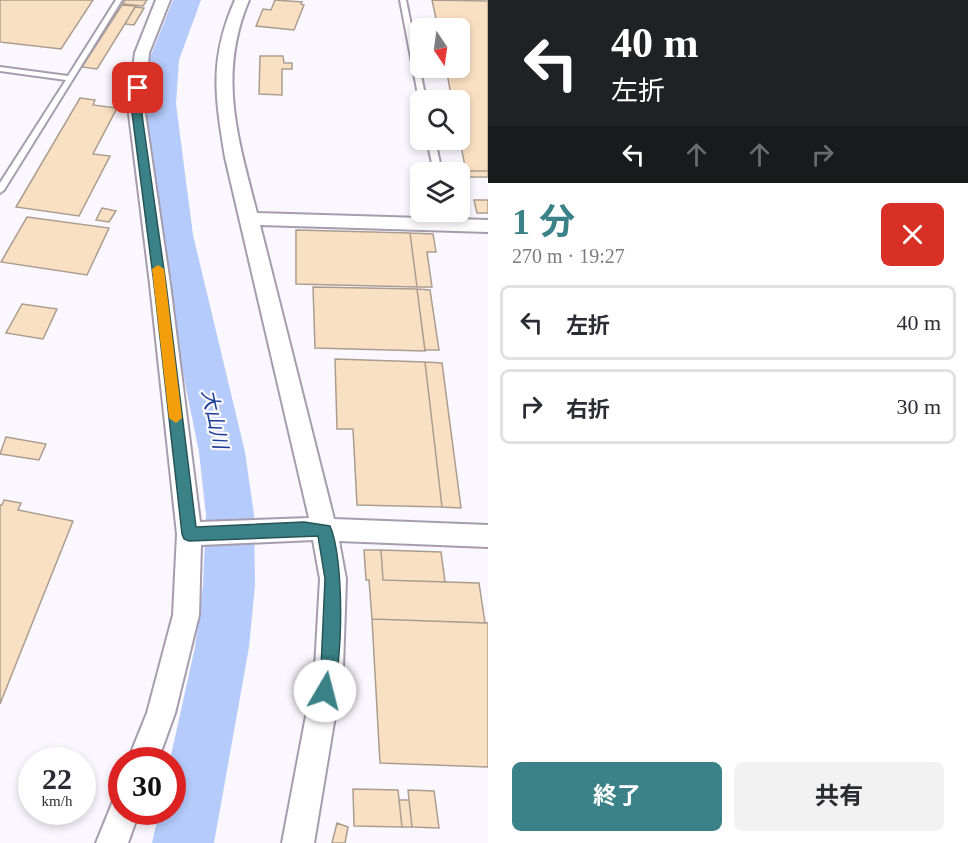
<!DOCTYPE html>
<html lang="ja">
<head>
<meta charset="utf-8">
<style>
  body { margin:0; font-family:"Times New Roman","Noto Sans JP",serif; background:#f2f2f3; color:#2b2b33; height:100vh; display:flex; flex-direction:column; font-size:22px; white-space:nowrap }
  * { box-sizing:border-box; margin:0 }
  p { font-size:20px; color:#7c7c81 }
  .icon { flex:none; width:33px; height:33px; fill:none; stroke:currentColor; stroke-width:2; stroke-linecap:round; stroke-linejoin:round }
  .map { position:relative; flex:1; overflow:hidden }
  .drawer { display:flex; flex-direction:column; background:#fff; width:480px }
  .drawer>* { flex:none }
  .hud { background:#202124; color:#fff; overflow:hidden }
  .needle { width:39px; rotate:167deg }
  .fabs { position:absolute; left:410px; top:18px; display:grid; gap:12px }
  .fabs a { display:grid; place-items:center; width:60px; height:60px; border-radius:9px; background:#fff; box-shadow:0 3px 9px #0003; font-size:30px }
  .speed { position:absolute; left:18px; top:747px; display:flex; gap:12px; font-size:30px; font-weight:700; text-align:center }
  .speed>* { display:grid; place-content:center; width:78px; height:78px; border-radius:50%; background:#fff; box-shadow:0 3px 9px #0003; line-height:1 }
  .speed small { font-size:15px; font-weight:400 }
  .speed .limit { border:9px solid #d22; background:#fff; color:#111 }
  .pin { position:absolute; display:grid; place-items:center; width:51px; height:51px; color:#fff; margin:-26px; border-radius:12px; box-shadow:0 3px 9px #0006 }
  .me { position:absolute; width:66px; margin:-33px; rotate:8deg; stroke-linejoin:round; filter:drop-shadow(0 0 4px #0008) }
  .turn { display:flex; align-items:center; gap:21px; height:126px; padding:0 24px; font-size:27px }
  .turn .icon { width:78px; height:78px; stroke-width:2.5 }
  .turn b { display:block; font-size:42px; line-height:51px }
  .lanes { display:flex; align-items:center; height:57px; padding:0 24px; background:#0003; justify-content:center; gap:30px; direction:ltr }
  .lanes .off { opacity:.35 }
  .round { display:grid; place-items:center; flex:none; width:63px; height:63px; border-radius:9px; background:#f2f2f3 }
  .headline { display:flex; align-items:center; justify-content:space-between; height:102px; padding:0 24px }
  h1 { font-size:36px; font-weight:700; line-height:45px; color:#3a8287 }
  .primary-button { display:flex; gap:12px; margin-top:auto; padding:12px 24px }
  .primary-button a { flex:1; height:69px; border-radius:9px; background:#3a8287; color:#fff; font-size:24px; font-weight:700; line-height:69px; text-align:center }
  .primary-button a+a { background:#f2f2f3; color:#2b2b33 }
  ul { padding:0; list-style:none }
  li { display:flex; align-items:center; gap:18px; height:75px; margin:0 12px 9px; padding:0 12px; border:3px solid #e1e1e2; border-radius:9px }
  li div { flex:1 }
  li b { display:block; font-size:22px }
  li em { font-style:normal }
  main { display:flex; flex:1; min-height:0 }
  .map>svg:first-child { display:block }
</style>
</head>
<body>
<main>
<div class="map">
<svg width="488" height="843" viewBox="0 0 488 843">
  <rect width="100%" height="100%" fill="#fbf7fe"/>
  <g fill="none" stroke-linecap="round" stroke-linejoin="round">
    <path fill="#b4cbfb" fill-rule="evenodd" d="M 173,0 L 201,0 L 179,60 L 176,104 L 193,235 L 245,452 L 254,515 L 255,585 L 249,647 L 214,843 L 152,843 L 159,812 L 172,812 L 172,760 L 170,760 L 195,647 L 203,585 L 206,515 L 199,452 L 155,235 L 144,104 L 149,60 Z"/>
  </g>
  <path fill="#fae0c3" stroke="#aa9d8f" stroke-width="1.5" d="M 0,0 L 93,0 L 61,49 L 0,42 Z
    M 125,0 L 147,0 L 143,6 L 123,4 Z
    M 275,0 L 302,2 L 301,4 L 304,5 L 294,30 L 256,26 L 263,9 L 271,10 Z
    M 432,0 L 488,1 L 488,171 L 466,171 L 459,136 L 459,100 L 452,100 L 446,68 L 459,68 L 459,28 L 438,28 Z
    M 122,5 L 136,6 L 97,69 L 82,67 Z
    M 135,7 L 144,8 L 134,25 L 125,24 Z
    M 260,56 L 283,56 L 284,63 L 292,63 L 292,69 L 282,69 L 282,95 L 259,94 Z
    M 80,98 L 95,100 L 93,105 L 117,108 L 93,154 L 110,156 L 79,216 L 16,207 Z
    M 468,171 L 488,171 L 488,177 L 470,177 Z
    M 474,200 L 488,200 L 488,213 L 477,213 Z
    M 102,208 L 116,211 L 109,222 L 96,220 Z
    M 27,217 L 109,228 L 87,275 L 1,262 Z
    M 296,230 L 410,233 L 417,287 L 296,284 Z
    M 410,233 L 433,234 L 436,252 L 427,252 L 432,287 L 417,287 Z
    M 313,287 L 417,289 L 425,351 L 315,348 Z
    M 417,289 L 430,290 L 439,350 L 425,350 Z
    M 22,304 L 57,309 L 43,339 L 6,333 Z
    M 335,359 L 425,362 L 442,507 L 357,505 L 353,429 L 337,429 Z
    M 425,362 L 442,363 L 461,508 L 442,507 Z
    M 6,437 L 46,444 L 39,460 L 0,454 Z
    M 4,500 L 21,503 L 18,510 L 73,521 L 0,704 L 0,505 L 2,505 Z
    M 364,550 L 381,550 L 383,580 L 479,583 L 485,623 L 372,619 L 369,580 L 366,580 Z
    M 381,550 L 441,552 L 445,582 L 383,580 Z
    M 372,619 L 488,623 L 488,767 L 380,763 Z
    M 353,789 L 398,790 L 402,827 L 354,826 Z
    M 408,790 L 434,791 L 439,828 L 412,827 Z
    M 399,800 L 409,800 L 412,827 L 402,827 Z
    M 337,823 L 348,827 L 345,843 L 332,843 Z"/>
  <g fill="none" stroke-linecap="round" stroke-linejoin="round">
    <g stroke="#a59cad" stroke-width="4">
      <path id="lane" d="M 116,0 L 122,0 L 4,190 L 0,193 L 0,183 L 66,80 L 0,71 L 0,67 L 68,76 Z
        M 400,0 L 406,0 L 426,100 L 419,100 Z
        M 427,140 L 435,140 L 441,168 L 440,170 L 434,170 L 433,168 Z"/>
    </g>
    <g stroke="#a59cad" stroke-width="4">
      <path id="street" d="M 156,0 L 170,0 L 149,53 L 144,106 L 170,284 L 200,522 L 309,518 L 225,157 C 215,96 209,59 235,0 L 249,0 C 217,75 238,139 257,213 L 488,220 L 488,232 L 260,225 L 334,519 L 488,525 L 488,547 L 339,541 L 346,579 L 343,668 L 314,843 L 282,843 L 315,668 L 320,579 L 313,540 L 201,545 L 199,615 L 175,713 L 158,760 L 128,760 L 147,713 L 173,615 L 177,534 L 150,284 L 128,106 L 135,53 Z
        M 122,798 L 122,812 L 139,812 L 128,843 L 96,843 L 113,801 Z"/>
    </g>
    <use href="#lane" fill="#fff" fill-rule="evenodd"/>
    <use href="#street" fill="#fff" fill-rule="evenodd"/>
  </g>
  <path fill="#3a8287" stroke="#265458" stroke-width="1.5" d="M 138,85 L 143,88 L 141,105 L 143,122 L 166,284 L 196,527 L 304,522 L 330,526 C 344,556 344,666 331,697 L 325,699 L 319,697 L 317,691 L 321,668 L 325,579 L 318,536 L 189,541 L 184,539 L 182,534 L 154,284 L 131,105 L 133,88 Z"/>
  <path fill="#f59e0b" d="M 158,265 L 164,269 L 182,418 L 176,423 L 169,418 L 152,269 Z"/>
  <g text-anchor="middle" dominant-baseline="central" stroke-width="4.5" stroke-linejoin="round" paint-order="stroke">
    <g font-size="20" font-style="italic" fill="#1a3d94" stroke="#fbf7fe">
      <text transform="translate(215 419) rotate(78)">大山川</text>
    </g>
  </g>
</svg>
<div class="fabs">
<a><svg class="needle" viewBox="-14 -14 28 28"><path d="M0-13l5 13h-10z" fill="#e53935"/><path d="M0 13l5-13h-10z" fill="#7c7c81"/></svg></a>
<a><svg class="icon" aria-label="search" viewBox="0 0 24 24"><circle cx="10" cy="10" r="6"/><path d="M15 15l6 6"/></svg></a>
<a><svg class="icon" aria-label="layers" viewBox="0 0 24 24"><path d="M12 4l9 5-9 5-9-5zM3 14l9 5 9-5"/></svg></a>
</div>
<div class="speed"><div>22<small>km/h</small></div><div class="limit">30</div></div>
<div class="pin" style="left:138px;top:88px;background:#d93025"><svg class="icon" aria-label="arrive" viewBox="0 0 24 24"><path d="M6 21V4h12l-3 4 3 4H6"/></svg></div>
<svg class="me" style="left:325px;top:691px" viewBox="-20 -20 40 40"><circle r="19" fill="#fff"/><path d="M0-13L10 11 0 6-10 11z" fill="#3a8287"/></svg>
</div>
<section class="drawer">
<div class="hud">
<div class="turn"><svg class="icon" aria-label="left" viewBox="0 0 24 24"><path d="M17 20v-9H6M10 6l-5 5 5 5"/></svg><div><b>40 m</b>左折</div></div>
<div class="lanes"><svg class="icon" aria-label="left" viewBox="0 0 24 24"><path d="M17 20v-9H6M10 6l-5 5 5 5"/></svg><svg class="icon off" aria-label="ahead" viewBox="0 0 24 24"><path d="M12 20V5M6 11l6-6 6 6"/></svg><svg class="icon off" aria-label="ahead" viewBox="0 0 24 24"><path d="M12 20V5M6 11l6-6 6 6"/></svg><svg class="icon off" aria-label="right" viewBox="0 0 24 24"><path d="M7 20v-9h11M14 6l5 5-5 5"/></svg></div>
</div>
<div class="headline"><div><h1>1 分</h1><p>270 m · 19:27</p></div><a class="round" style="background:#d93025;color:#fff"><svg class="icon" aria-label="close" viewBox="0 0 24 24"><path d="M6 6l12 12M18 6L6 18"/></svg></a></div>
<ul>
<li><svg class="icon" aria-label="left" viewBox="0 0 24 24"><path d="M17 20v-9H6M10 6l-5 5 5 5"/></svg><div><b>左折</b></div><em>40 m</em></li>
<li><svg class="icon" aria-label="right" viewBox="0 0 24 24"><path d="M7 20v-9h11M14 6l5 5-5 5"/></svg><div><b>右折</b></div><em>30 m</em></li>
</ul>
<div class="primary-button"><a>終了</a><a>共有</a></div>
</section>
</main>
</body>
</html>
